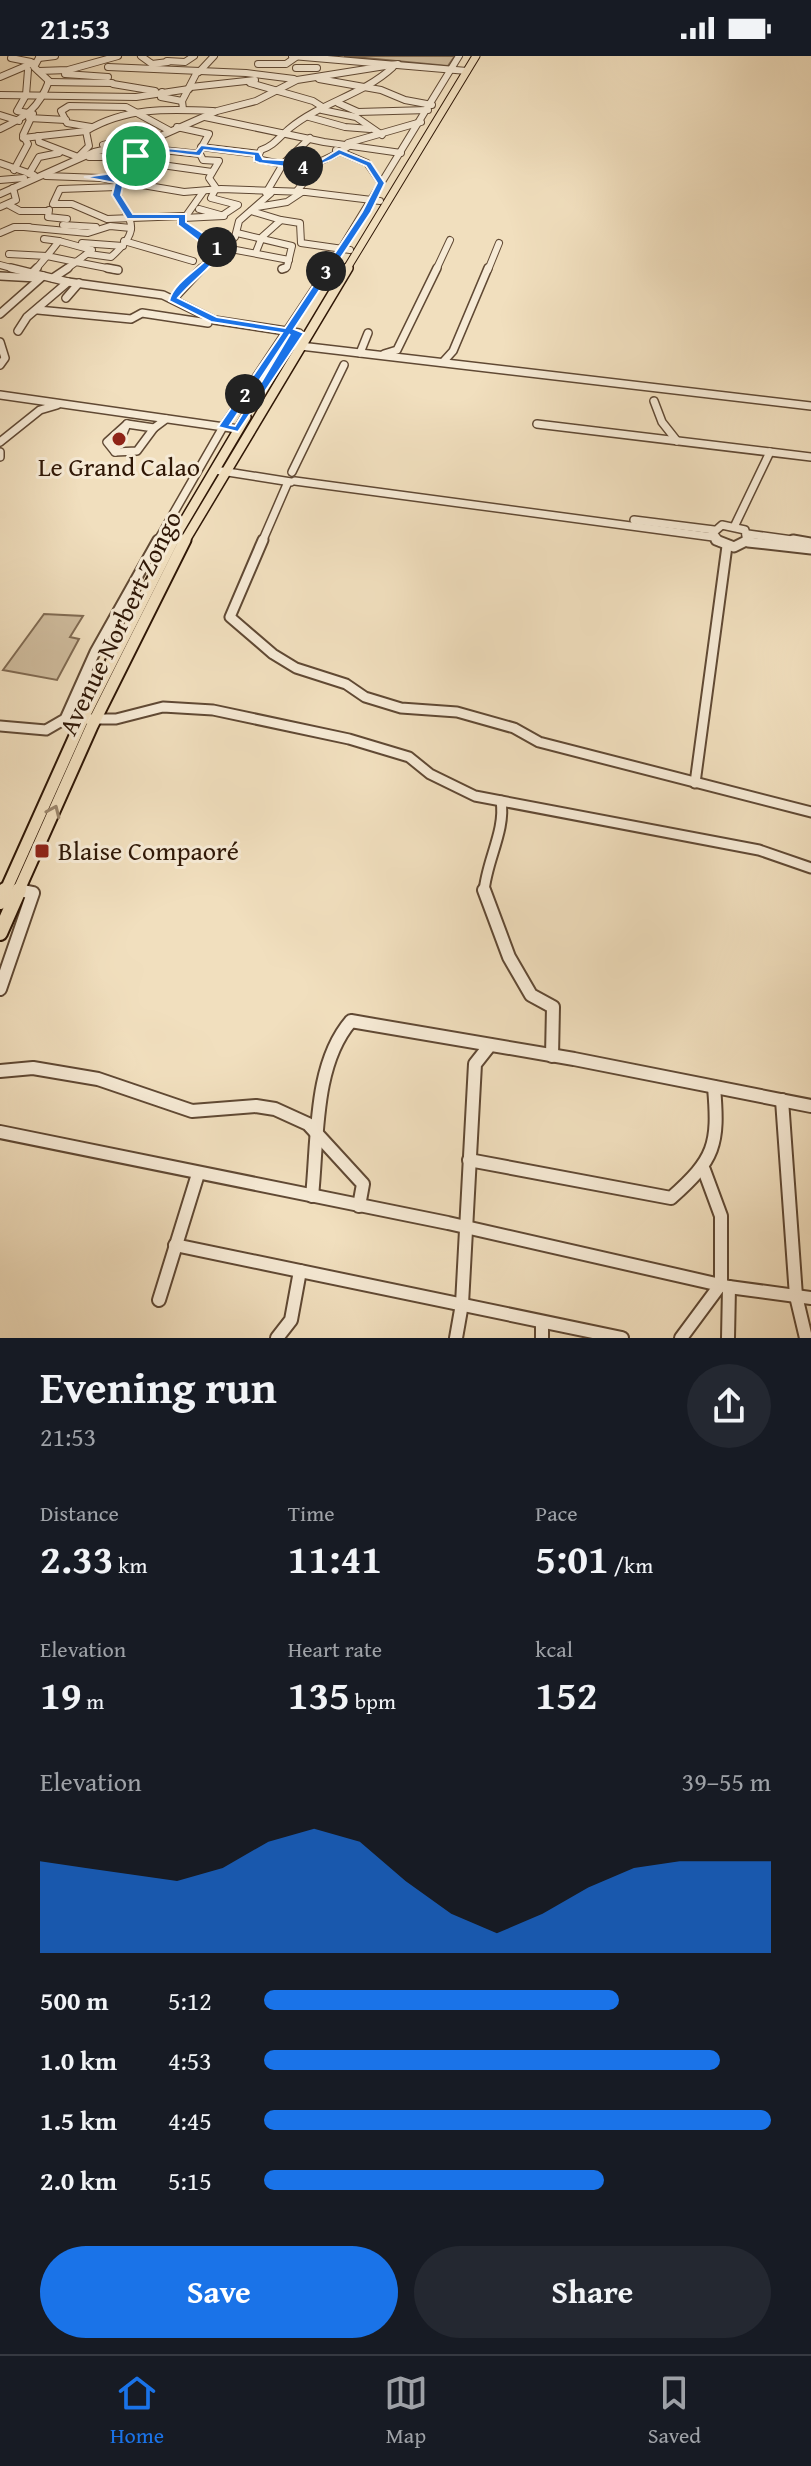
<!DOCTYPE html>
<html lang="en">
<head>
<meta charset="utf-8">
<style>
  :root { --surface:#171b24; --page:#242831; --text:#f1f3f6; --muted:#9ea1a6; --line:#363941; --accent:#1a73e8 }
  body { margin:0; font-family:"Gentium Book Plus",serif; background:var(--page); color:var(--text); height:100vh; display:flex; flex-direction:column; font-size:30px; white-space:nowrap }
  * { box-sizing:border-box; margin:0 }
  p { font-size:26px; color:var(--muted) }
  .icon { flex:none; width:44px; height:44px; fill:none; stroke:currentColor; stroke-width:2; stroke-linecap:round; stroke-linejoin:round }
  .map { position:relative; height:1282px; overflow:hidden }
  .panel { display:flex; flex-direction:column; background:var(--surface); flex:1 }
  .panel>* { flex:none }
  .pin { position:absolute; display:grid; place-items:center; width:68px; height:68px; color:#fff; margin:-34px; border:4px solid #fff; border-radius:50%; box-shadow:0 2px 8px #0007 }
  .km { position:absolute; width:40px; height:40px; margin:-20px; border-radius:50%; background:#222; color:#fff; font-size:22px; line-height:40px; text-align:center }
  .round { display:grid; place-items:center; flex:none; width:84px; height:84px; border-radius:42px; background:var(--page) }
  .head { display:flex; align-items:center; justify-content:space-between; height:136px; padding:0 40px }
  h1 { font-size:44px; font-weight:800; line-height:60px }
  .figures { display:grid; grid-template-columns:repeat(3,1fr); gap:12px; height:136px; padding:8px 40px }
  .figures div { display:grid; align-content:center }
  .figures b { font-size:40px; font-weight:800 }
  .figures small { font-size:22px; font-weight:400 }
  .figures p { font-size:22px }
  .chart { height:224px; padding:16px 40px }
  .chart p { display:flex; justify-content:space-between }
  .chart svg { width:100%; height:144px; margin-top:8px; fill:var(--accent); opacity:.7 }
  .cta { display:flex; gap:16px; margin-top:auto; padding:16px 40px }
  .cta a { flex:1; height:92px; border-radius:48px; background:var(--accent); color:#fff; font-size:32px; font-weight:800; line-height:92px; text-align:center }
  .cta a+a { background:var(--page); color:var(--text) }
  ul { padding:0 40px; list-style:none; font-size:26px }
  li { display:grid; grid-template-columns:128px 96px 1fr; align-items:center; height:60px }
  li i { height:20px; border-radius:10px; background:var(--accent) }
  .status { display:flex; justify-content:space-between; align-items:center; height:56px; padding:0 40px; background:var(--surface); direction:ltr }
  .status svg { height:22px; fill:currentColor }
  .tab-bar { display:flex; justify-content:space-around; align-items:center; height:112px; border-top:2px solid var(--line); background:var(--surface); font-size:22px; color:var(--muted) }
  .tab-bar a { display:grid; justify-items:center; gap:4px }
  .tab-bar .selected { color:var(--accent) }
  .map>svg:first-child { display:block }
  .green { fill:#d0bd9f; stroke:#806a52; stroke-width:2 }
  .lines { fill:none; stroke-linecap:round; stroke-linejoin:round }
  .minor-far3-casing { stroke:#604934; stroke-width:8 }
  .minor-far2-casing { stroke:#604934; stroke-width:10 }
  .minor-far1-casing { stroke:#604934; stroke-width:13 }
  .minor-casing { stroke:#604934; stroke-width:16 }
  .major-far3-casing { stroke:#2f1706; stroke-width:9 }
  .major-far2-casing { stroke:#2f1706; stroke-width:12 }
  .major-far1-casing { stroke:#2f1706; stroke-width:15 }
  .major-casing { stroke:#2f1706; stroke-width:18 }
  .minor-far3 { stroke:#f6ead5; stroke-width:6 }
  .minor-far2 { stroke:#f6ead5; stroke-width:7 }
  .minor-far1 { stroke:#f6ead5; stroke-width:9 }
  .minor { stroke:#f6ead5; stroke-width:12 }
  .major-far3 { stroke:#f1dfbe; stroke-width:7 }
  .major-far2 { stroke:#f1dfbe; stroke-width:9 }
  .major-far1 { stroke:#f1dfbe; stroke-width:11 }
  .major { stroke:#f1dfbe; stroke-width:14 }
  .oneway { stroke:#9a856b }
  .route { fill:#1a73e8; stroke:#fff; stroke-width:2; fill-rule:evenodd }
  .poi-dot { fill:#8f2418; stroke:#f6ead5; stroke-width:3 }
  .labels { text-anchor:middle; stroke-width:6; stroke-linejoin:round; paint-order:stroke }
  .poi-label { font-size:26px; fill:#2f1706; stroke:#f6ead5 }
  .street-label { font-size:26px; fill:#2f1706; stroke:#f6ead5 }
</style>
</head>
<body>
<div class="status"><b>21:53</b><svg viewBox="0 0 49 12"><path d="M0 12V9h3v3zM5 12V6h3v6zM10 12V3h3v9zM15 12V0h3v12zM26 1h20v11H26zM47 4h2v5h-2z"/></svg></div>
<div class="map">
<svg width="811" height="1282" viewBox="0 0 811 1282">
  <rect width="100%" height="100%" fill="#f1dfbe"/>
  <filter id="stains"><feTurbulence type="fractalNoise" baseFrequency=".0025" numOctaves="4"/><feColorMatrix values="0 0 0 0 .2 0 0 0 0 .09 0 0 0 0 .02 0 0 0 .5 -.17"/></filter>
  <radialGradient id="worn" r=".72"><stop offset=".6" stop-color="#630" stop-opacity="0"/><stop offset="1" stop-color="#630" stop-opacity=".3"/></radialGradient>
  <g class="green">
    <polygon points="344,0 455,0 448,10"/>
    <polygon points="44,558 83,560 70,581 79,583 57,624 3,614"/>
  </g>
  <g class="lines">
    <g class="minor-far3-casing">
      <g id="minor-far3">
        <polyline points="141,0 152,8 168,6"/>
        <polyline points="292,0 467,15"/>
        <polyline points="11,2 31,6"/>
        <polyline points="39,2 55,0"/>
        <polyline points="167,5 185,6 194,0"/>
        <polyline points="258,8 286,8 296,1"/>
        <polyline points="108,11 246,17 294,23"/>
        <polyline points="296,12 317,12"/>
        <polyline points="28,14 26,39 17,55 33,58"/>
        <polyline points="39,15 68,14 118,0"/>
        <polyline points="199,16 214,0"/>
        <polyline points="65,18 108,21"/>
        <polyline points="0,21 33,7"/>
        <polyline points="319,23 381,34 405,44 432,49"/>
        <polyline points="48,26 112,27"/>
        <polyline points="250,27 313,45 324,52"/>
        <polyline points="113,28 155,35"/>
        <polyline points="191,31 255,24"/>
        <polyline points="162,36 161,41 182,45"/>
        <polyline points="0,39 136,41 189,33"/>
        <polyline points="338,47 358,56 428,54"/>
        <polyline points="183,53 182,45 197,16"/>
        <polyline points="322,54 356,61 382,79"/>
        <polyline points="0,59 19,65"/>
        <polyline points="205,61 324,86 401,97"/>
        <polyline points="309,61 345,71 370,73"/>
        <polyline points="29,62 66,64"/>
        <polyline points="91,71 67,67 61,55 69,50 126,51 170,75"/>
        <polyline points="177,71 209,78 200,94"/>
        <path d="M 0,73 C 26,61 39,52 49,25 L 34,11 L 40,0"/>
        <polyline points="38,80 39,86 78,101"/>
        <polyline points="23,82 86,75"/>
        <polyline points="348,87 421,66"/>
        <polyline points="103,89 128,82 136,87"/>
        <path d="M 349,90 C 310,115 301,112 257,103 L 261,94 C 274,90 280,80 290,72 C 322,46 363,39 393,11"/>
        <polyline points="201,91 259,98"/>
        <polyline points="336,94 367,107 381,127"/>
        <polyline points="141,98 162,94 200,98 203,104 219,105 209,122 216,132 211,142 238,149 223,159"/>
        <path d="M 79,100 L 89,90 L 86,75 C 126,51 168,53 213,55"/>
        <polyline points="89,101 135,101"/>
        <polyline points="133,105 212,116"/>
        <polyline points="0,107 34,119"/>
        <polyline points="14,114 28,88 23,79 31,62"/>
        <polyline points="29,118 39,101 59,97"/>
        <polyline points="46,120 101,122 184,136 221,133 306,136 380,145"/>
        <polyline points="0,124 24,122"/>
        <polyline points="117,131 60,133 53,148 72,148 107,163 183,160"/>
        <polyline points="203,136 181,167 215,190 289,204"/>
        <polyline points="296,136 318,109"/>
        <polyline points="266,137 283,108 310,82"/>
        <polyline points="0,138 94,96 156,82 217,55 256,45 297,24 398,8"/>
        <polyline points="9,149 20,155 48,155"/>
        <polyline points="0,151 16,144 13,132"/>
        <polyline points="257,151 287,146 302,136"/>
        <polyline points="49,154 48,161 67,163"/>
        <polyline points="251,155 281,164 262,181 256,196"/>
        <polyline points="183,162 224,160 199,153"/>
        <polyline points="281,164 300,167 301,187 350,194"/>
        <polyline points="63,169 96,171"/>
        <polyline points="24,171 88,177 110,170 131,172"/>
        <polyline points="0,177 14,171 29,171"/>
        <polyline points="237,177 292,190 287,211 282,213"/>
        <polyline points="44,183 59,185"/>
        <polygon points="59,185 92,194 76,206 47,200"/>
        <polyline points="124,185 193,205"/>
        <polyline points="82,187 123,190"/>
        <polyline points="224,193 235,181 239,165 271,137"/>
        <polyline points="9,198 47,200 35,214"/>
        <path d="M 89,198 L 111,201 C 146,170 127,165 116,135 L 141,98 L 138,94"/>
        <polyline points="0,209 19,214"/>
        <polyline points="65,214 76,206 117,214"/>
        <polyline points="200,214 221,192"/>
        <polyline points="328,214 459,0"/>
        <polyline points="436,214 450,184"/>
        <polyline points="488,214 499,187"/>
      </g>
    </g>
    <g class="minor-far2-casing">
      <g id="minor-far2">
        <polyline points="11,212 68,226 163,239 214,264 299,277"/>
        <polyline points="107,212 118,214"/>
        <polyline points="282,213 285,212"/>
        <polyline points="33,216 37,212"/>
        <polyline points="0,220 37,222"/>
        <polyline points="53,222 68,212"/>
        <polyline points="66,242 79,227"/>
        <polyline points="173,243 202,212"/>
        <polyline points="38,254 131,263 142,257 208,267"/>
        <polyline points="0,258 43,220"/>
        <polyline points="18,275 27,261 68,226"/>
        <polyline points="0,286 5,302 0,309"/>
        <polyline points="292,289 811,350"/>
        <polyline points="360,297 368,277"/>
        <polyline points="384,298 397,294 437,212"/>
        <polyline points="443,306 453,295 488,212"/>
        <polyline points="0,339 238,373"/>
        <polyline points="654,345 662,366 677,385"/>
        <polygon points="127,368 154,372 137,395 115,396 107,386"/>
        <polyline points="537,368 811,401"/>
        <polyline points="154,372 166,363"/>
        <polyline points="0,386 40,354 57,349"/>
        <polyline points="0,396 0,401"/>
        <polyline points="115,396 127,368"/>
        <polyline points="215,414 291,426"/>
        <polyline points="292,416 344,309"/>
        <polyline points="295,425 713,481"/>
        <polyline points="634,464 714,474"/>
        <polyline points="735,469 770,396"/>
        <polyline points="748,478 807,486"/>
        <polyline points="157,486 223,371 329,212"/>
        <polyline points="262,486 288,426"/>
        <polyline points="720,486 713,477 722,469 745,474 747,486"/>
        <polyline points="748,486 752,486"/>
      </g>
    </g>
    <g class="minor-far1-casing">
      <g id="minor-far1">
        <polyline points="263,484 230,561 273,598 296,612 346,628 365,641 401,652 457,656 514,672 539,686 811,756"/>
        <polyline points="716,484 734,491 748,484"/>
        <polyline points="793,484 811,487"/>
        <polyline points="748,486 811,493"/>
        <polyline points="65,663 116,663 163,651 213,654 349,683 409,701 430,718 475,740 759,794 811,812"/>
        <polyline points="0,670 46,674 65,663 95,596 158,484"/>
        <polyline points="695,727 727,490"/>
        <polyline points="19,834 27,836"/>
        <path d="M 484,836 C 486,806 506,774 501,745"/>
      </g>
    </g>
    <g class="minor-casing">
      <g id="minor">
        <polyline points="484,834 509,901 531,939 553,951 552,1000"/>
        <polyline points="0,933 33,837 19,834"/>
        <polyline points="0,1015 33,1012 98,1023 192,1055 256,1050 275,1053 308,1068 363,1128 359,1150"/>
        <polyline points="782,1044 796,1240 806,1282"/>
        <polyline points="0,1076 448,1167 729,1231 811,1242"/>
        <path d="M 469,1104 L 671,1142 C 715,1103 719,1089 714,1031"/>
        <path d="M 312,1140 C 318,1085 313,1009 351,965 L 574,1003 L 811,1050"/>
        <polyline points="175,1189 622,1282"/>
        <polyline points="159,1244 198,1118"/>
        <polyline points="542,1267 542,1282"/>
        <polyline points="277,1282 291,1264 300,1215"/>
        <polyline points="456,1282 462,1248 475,1008 490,989"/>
        <polyline points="681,1282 721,1228 721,1160 704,1114"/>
        <polyline points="728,1282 729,1231"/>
      </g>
    </g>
    <g class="major-far3-casing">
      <polyline id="major-far3" points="346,214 476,0"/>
    </g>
    <g class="major-far2-casing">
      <g id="major-far2">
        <polyline points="172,486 246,361"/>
        <polyline points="184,486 348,212"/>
      </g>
    </g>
    <g class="major-far1-casing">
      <g id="major-far1">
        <polyline points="5,836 84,660 173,484"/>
        <polyline points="18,836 92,670 185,484"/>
      </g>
    </g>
    <g class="major-casing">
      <g id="major">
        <polyline points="0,846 5,834"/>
        <polyline points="0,877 19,834"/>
      </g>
    </g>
    <use href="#minor-far3" class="minor-far3"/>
    <use href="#minor-far2" class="minor-far2"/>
    <use href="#minor-far1" class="minor-far1"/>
    <use href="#minor" class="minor"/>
    <use href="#major-far3" class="major-far3"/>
    <use href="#major-far2" class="major-far2"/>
    <use href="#major-far1" class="major-far1"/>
    <use href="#major" class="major"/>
  </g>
  <defs><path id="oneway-chevron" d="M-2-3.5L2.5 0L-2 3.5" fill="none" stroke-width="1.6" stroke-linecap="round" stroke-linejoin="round" transform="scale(2)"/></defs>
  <use class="oneway" href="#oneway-chevron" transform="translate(54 755) rotate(-66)"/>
  <path class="route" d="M 201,89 L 259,96 L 263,103 L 318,106 L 339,93 L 371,106 L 385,127 L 371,156 L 294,273 L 304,277 L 238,376 L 218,371 L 282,277 L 211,266 L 169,245 C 174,224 204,211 216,193 L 200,186 L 178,169 L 178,163 L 127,163 L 112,139 L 115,127 L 84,121 L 121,116 C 142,85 162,92 196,95 ZM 204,94 L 254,100 L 254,105 L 259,107 C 289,112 314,116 340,99 L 366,110 L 377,127 L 362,156 L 285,272 L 217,261 L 178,242 C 193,224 213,211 225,192 L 186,166 L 186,158 L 133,158 L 121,139 L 124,125 L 113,122 L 127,120 C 149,87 164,97 200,100 ZM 290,278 L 235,370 L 230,369 Z"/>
  <g class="poi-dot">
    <circle cx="119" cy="383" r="8"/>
    <rect x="34" y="787" width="16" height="16" rx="4"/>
  </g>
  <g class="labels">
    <g class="poi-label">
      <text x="119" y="420">Le Grand Calao</text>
      <text x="58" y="804" text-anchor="start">Blaise Compaoré</text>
    </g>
    <g class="street-label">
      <text transform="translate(120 567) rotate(-64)" y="9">Avenue Norbert Zongo</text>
    </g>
  </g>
  <rect width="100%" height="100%" filter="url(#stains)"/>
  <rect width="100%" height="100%" fill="url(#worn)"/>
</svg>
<div class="pin" style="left:136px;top:100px;background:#1e9e55"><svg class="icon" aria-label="arrive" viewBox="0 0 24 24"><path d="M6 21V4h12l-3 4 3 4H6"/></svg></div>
<b class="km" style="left:217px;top:191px">1</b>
<b class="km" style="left:245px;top:338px">2</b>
<b class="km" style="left:326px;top:215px">3</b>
<b class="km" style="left:303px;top:110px">4</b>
</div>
<section class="panel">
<div class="head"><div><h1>Evening run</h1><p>21:53</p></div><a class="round"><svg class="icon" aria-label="share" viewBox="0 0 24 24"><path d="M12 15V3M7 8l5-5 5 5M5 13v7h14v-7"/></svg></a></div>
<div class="figures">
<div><p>Distance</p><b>2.33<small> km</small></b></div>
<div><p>Time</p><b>11:41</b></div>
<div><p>Pace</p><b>5:01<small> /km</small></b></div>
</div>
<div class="figures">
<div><p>Elevation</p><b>19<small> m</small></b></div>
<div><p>Heart rate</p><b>135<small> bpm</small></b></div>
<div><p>kcal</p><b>152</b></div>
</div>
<div class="chart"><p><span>Elevation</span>39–55 m</p>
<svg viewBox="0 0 160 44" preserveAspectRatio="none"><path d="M0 44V16L10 18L20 20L30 22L40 18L50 10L60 6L70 10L80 22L90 32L100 38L110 32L120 24L130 18L140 16L150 16L160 16V44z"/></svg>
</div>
<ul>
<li><b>500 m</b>5:12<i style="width:70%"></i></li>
<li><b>1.0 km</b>4:53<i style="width:90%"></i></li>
<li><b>1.5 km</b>4:45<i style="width:100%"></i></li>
<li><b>2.0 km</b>5:15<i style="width:67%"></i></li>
</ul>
<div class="cta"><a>Save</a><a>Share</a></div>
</section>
<nav class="tab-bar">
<a class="selected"><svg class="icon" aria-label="home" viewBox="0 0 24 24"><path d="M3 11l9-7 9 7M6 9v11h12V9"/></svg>Home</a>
<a><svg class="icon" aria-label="map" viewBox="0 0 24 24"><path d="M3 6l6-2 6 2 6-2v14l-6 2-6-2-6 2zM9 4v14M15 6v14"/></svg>Map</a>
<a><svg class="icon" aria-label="saved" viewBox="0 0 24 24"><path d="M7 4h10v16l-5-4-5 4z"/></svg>Saved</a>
</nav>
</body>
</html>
